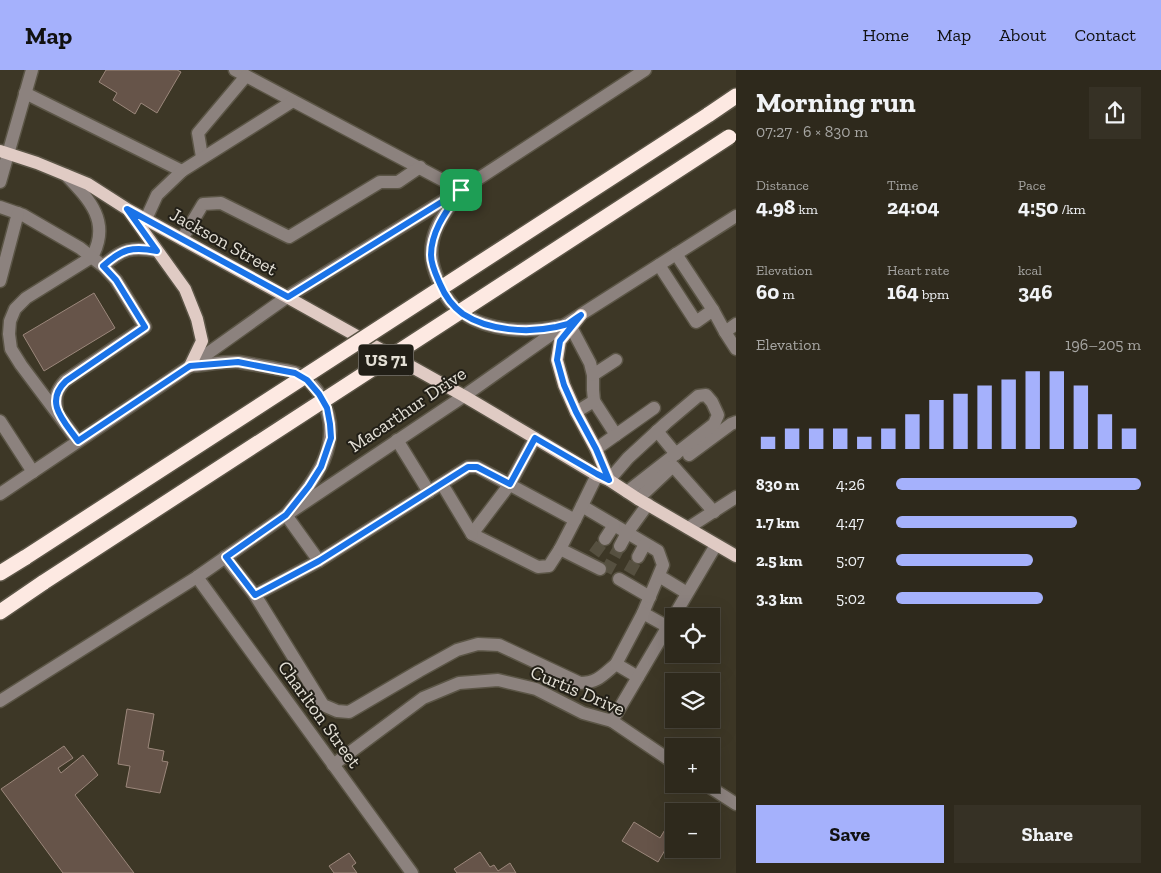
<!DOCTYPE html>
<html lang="en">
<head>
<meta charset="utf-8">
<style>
  :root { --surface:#2e291c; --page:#363125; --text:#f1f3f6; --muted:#a7a6a3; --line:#49453b; --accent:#a5b1fc }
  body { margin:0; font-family:"Zilla Slab",serif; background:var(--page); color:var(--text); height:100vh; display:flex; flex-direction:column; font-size:19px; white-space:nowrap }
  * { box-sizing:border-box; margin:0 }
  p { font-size:16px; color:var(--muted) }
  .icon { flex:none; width:28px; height:28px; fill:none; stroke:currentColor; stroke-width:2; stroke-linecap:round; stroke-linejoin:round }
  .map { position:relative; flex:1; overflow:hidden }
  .side { display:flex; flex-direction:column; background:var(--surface); width:425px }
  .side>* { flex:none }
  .controls { position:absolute; left:665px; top:538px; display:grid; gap:10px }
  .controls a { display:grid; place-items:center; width:55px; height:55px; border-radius:0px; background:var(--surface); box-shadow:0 5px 20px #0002,0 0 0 1px var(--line); font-size:25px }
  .pin { position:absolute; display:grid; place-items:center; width:42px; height:42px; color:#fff; margin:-21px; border-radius:10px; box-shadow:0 2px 8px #0006 }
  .round { display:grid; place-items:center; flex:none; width:52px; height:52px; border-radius:0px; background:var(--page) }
  .summary { display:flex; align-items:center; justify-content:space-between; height:85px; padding:0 20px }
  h1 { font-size:28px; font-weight:700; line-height:38px }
  .figures { display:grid; grid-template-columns:repeat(3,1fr); gap:8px; height:85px; padding:5px 20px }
  .figures div { display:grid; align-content:center }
  .figures b { font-size:21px; font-weight:700 }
  .figures small { font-size:14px; font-weight:400 }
  .figures p { font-size:14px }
  .chart { height:140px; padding:10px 20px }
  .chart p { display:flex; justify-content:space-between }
  .chart svg { width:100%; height:90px; margin-top:5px; stroke:var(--accent); stroke-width:6 }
  .cta { display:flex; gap:10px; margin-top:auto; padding:10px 20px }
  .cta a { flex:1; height:58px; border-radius:0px; background:var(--accent); color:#111; font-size:20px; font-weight:700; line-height:58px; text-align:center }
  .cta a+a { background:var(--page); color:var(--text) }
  ul { padding:0 20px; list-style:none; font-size:16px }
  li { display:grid; grid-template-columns:80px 60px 1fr; align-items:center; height:38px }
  li i { height:12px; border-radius:6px; background:var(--accent) }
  header { display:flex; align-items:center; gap:30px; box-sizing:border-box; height:70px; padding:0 25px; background:var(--accent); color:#111 }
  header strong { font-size:24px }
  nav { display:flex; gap:28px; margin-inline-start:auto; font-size:18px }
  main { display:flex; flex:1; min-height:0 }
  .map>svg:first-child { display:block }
  .building { fill:#665449; stroke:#9b877b }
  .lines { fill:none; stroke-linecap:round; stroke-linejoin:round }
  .minor-tunnel { stroke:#565040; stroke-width:12; stroke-dasharray:12 6; stroke-linecap:butt }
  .minor-casing { stroke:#5b5546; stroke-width:15 }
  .major-casing { stroke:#5b5546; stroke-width:15 }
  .highway-casing { stroke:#5b5546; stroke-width:18 }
  .minor { stroke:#8c827e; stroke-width:12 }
  .major { stroke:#e0cbc4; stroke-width:12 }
  .highway { stroke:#fde9e2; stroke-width:15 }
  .highway-bridge-casing { stroke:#5b5546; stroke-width:18; stroke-linecap:butt }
  .highway-bridge { stroke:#fde9e2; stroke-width:15 }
  .route-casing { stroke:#fff; stroke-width:10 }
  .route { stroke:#1a73e8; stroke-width:6 }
  .labels { text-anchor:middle; stroke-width:4; stroke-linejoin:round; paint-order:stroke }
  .shield { fill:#221f17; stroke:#a9a59c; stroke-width:1 }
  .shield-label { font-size:18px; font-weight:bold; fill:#e3dfd5 }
  .street-label { font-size:19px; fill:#e3dfd5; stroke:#221f17 }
</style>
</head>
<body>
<header>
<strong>Map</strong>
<nav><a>Home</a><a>Map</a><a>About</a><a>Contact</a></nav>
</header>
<main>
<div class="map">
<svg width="736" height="803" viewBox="0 0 736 803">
  <rect width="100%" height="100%" fill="#3d3726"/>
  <g class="building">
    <polygon points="106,0 177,0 181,2 157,43 141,33 135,44 113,30 117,23 99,12"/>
    <polygon points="94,223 115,258 44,301 23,265"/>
    <polygon points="127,639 154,644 148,678 164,681 162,691 168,692 160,723 126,717 130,696 118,694"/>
    <polygon points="64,676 73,688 58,698 61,703 83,685 98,705 75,725 134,803 63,803 1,719"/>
    <polygon points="672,748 674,749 674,779 668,775 658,792 622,771 634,752 660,768"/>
    <polygon points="480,782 490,797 494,795 498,801 510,793 516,803 457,803 454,799"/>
    <polygon points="349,783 356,793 352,796 357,803 334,803 329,796"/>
  </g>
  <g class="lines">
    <g class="minor-tunnel">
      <polyline points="594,484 605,469"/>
      <polyline points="606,502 620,476"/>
      <polyline points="629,503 638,487"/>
    </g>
    <g class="minor-casing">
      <g id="minor">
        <path d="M 235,0 L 461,120 C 451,135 437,151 433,169 C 429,186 433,199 440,214 C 443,222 448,230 454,236 C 480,261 525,264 559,256"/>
        <polyline points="25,23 182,101"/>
        <polyline points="202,87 198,63 246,6"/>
        <path d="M 66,105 C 90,130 111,152 92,187 L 26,228 L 15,239 L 10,251 L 9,264 L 11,279 L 21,295 L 78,371"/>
        <polyline points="0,112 32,0"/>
        <path d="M 0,137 L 23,145 L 80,178 L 103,196 L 116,210 L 145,257 L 65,311 C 55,322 55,328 57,342"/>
        <polyline points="146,149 157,125 182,101 293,31"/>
        <polyline points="182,169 203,134 221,133 289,167 380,112 398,112 420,97"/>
        <polyline points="676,184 713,240"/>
        <polyline points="659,195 696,252 713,240 725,262 736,279"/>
        <path d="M 103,196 C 122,179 132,176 157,181"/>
        <polyline points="0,211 18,143"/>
        <polyline points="571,257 590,293 593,305 593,320 594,331 616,365"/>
        <polyline points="725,262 736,254"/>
        <path d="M 190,296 C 204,295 226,291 239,292 C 251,294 262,296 273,298 C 280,300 289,300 296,303 C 307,308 317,318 322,329 C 346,374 313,412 286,445 L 319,491"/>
        <polyline points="593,305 616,290"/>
        <polyline points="576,342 594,331"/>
        <polyline points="0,351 33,402"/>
        <polyline points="657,361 676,384"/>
        <polyline points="535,368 510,414 472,464 538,497 549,496 560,479 575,450"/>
        <polyline points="397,370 429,422"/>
        <polyline points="596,379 654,338"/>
        <polyline points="689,385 731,354 736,352"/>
        <polyline points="609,410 628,388 666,353 698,326 706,325 712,332 718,345 714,354 627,422"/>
        <polyline points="442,414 472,464"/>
        <polyline points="0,424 190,296 287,227 461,120 645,0"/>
        <polyline points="638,429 673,396 714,442"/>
        <polyline points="582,436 658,481 663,495 643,543"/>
        <polyline points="688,458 736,427"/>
        <polyline points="605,469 614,455"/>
        <polyline points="620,476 627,463 648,434"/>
        <polyline points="560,479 600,499"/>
        <polyline points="225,487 255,525 319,491 468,397 477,397 575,450 597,405"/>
        <polyline points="638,487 645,474"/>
        <polyline points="659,506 687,523"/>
        <polyline points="197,507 412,803"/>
        <polyline points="619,509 650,527"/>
        <path d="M 255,525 L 323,635 L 337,641 L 349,642 L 419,601 L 457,580 L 478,574 L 499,575 L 580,613 C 597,613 603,605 616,594"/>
        <polyline points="674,546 716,475"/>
        <polyline points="638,607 616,594 643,543 668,557"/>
        <polyline points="0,631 197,507 286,445 464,326 566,254 736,146"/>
        <polyline points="612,651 674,546"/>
        <polyline points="333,695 423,628 459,613 498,610 536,619 583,643 612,651 674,693"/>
        <polyline points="705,714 736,734"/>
      </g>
    </g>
    <g class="major-casing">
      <g id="major">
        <polyline points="0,81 37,93 88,114 127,139 287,227 464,326 597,405 609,410 638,429 736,486"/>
        <polyline points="129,141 185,219 197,249 202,271 190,296"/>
        <polyline points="581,245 560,271 557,290 564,315 576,342 596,379 609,410"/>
      </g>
    </g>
    <g class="highway-casing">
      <g id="highway">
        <polyline points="708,45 736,26"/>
        <polyline points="0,503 26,487"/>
        <polyline points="0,542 44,512"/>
      </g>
    </g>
    <use href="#minor" class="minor"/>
    <use href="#major" class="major"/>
    <use href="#highway" class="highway"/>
    <g class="highway-bridge-casing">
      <g id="highway-bridge">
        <polyline points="26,487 708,45"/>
        <polyline points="44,512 729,67"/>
      </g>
    </g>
    <use href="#highway-bridge" class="highway-bridge"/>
  </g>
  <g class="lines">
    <g class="route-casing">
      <path id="route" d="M 461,120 C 448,139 431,160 431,185 C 431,195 436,205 440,214 C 445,226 452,236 463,244 C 489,261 528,263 556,257 C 560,256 564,255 568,254 C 572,251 576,248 581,245 L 560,271 L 557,290 L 564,315 L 576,342 L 596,379 L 609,410 L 597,404 L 535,368 L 510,414 L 477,397 L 468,397 L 319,491 L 255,525 L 226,487 L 286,445 L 309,416 L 321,397 L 331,368 L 330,354 L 327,338 L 319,324 L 307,310 L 295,303 L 238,292 L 190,296 L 78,371 C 65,352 43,333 66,311 L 145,257 L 116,210 L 103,196 C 122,179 132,176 157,181 L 127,139 L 288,227 Z"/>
    </g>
    <use href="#route" class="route"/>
  </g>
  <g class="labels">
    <rect class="shield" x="358.5" y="274.5" width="55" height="31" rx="4"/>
    <g class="shield-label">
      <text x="386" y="296">US 71</text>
    </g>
    <g class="street-label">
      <text transform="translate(224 171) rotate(29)" y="7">Jackson Street</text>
      <text transform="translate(407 339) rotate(-34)" y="7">Macarthur Drive</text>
      <text transform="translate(578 620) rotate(23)" y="7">Curtis Drive</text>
      <text transform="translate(320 644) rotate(54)" y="7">Charlton Street</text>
    </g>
  </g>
</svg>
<div class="controls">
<a><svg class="icon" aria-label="locate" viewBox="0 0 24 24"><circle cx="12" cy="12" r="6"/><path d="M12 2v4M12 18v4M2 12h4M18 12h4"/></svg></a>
<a><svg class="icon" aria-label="layers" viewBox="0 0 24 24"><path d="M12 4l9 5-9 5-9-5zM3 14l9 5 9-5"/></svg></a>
<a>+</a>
<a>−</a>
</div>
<div class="pin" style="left:461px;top:120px;background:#1e9e55"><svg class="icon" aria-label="arrive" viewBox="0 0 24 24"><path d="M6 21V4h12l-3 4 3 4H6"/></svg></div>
</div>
<section class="side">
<div class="summary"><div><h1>Morning run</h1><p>07:27 · 6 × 830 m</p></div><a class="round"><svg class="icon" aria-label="share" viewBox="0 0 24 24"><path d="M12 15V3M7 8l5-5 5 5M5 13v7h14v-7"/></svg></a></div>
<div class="figures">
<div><p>Distance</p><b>4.98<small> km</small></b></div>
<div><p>Time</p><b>24:04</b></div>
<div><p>Pace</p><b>4:50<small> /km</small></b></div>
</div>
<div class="figures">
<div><p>Elevation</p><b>60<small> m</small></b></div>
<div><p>Heart rate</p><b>164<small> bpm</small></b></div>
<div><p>kcal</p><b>346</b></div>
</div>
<div class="chart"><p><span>Elevation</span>196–205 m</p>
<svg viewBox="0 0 160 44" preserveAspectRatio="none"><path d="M5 44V38M15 44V34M25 44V34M35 44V34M45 44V38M55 44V34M65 44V27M75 44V20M85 44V17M95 44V13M105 44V10M115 44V6M125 44V6M135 44V13M145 44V27M155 44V34"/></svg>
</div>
<ul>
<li><b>830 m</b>4:26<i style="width:100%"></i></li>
<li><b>1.7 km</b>4:47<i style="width:74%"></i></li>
<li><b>2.5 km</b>5:07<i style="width:56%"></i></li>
<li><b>3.3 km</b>5:02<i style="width:60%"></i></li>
</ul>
<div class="cta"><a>Save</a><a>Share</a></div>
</section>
</main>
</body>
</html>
